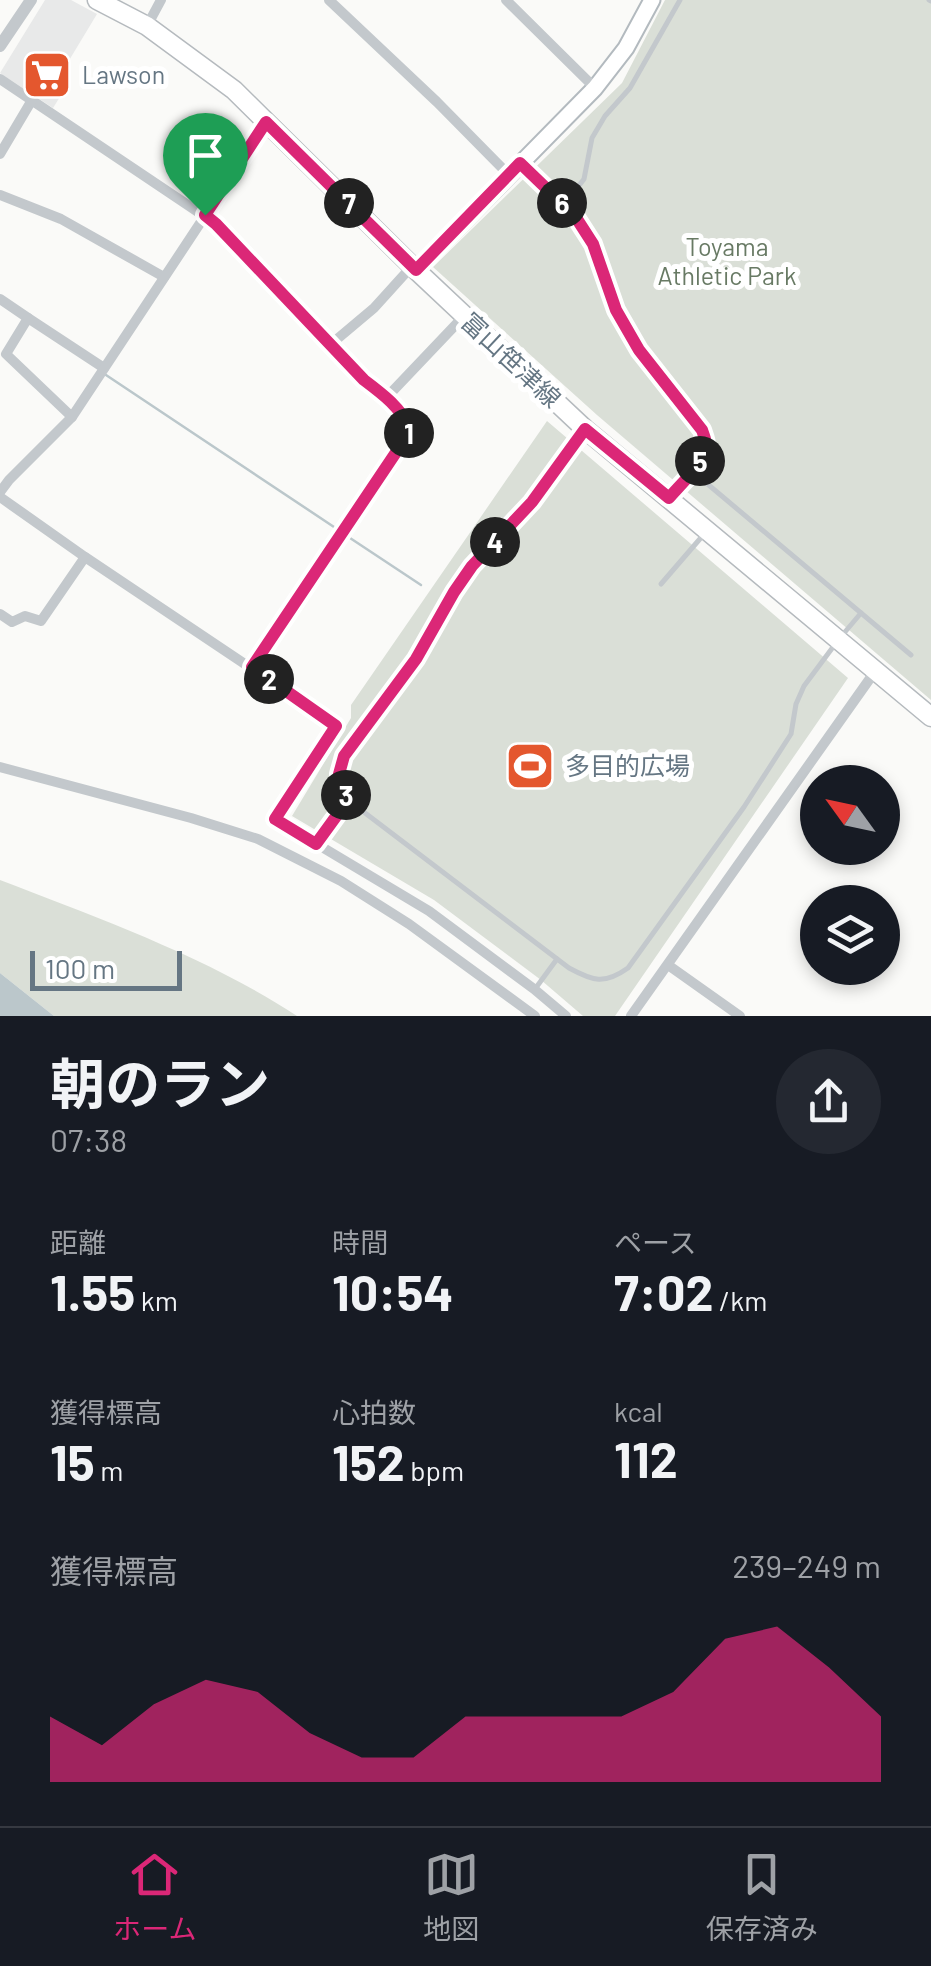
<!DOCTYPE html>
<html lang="ja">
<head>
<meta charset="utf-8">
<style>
  :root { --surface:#171b24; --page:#242831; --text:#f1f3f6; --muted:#9ea1a6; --line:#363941; --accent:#db2777 }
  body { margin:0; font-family:Barlow,"Noto Sans JP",sans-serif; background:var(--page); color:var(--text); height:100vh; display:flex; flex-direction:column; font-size:38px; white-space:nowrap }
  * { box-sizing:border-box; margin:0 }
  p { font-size:32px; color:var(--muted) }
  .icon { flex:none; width:55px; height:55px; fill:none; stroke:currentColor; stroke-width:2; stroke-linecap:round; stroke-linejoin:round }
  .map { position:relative; height:1016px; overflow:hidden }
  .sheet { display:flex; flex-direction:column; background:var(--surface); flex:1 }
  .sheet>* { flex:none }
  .needle { width:65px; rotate:303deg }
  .buttons { position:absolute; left:800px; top:765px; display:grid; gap:20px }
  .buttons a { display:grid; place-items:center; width:100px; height:100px; border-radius:50%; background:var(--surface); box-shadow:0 5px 15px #0003; font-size:50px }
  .scale { position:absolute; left:30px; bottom:25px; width:152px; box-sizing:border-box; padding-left:10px; border:5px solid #657683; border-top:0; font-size:28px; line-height:35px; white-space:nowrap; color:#657683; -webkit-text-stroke:8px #fff; paint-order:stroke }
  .pin { position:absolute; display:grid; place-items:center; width:85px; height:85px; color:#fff; margin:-102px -42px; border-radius:50% 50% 50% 0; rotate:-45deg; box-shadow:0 0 10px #0007 }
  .pin .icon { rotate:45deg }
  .km { position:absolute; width:50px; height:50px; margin:-25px; border-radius:50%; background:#222; color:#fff; font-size:28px; line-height:50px; text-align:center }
  .round { display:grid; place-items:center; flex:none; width:105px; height:105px; border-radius:52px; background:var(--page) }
  .overview { display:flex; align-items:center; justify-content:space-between; height:170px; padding:0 50px }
  h1 { font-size:55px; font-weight:700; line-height:75px }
  .figures { display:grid; grid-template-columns:repeat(3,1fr); gap:15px; height:170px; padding:10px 50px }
  .figures div { display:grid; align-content:center }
  .figures b { font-size:50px; font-weight:700 }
  .figures small { font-size:28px; font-weight:400 }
  .figures p { font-size:28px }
  .chart { height:280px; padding:20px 50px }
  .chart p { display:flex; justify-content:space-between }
  .chart svg { width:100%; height:180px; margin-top:10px; fill:var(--accent); opacity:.7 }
  .tab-bar { display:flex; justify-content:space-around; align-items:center; height:140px; border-top:2px solid var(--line); background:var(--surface); font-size:28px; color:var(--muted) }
  .tab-bar a { display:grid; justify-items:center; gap:5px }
  .tab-bar .active { color:var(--accent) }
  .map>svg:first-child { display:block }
  .built { fill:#e8e9e9 }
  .green { fill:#dadfd7 }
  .water { fill:#bbc7cb }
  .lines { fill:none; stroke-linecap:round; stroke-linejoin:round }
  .stream { stroke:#bbc7cb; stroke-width:2.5 }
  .secondary-casing { stroke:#b3babf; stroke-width:19 }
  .primary-casing { stroke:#b5babe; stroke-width:21 }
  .service { stroke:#c3c8cc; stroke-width:5 }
  .minor { stroke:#c3c8cc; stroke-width:10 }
  .tertiary { stroke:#c3c8cc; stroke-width:12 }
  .secondary { stroke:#fff; stroke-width:15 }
  .primary { stroke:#fff; stroke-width:18 }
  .route-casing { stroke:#fff; stroke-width:20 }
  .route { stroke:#db2777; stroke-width:12 }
  .labels { text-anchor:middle; stroke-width:10; stroke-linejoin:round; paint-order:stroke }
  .poi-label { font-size:25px; fill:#657683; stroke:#fff; text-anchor:start }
  .park-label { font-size:25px; fill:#687a64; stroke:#fff }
  .street-label { font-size:25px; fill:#657683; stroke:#fff }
</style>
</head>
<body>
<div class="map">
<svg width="931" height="1016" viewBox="0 0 931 1016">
  <rect width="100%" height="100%" fill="#fafaf8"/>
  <polygon class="built" points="45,0 71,0 97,14 59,77 68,84 53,108 0,73"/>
  <g class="green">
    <polygon points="665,0 931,0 931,700 597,415 433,267 622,83"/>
    <polygon points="547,421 848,678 615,1016 583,1016 541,980 434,900 292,816 351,718 351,705"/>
    <path d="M 0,880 C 99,918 209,958 297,1016 L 54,1016 L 0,973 Z"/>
  </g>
  <polygon class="water" points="0,973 54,1016 0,1016"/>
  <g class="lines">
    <g class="stream">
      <polyline points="106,375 340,531"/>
      <polyline points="347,536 421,585"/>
    </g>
    <g class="secondary-casing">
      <polyline id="secondary" points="416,270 595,88 626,48 652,0"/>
    </g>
    <g class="primary-casing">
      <polyline id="primary" points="97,0 147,26 234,90 416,270 585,429 931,717"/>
    </g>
    <g class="service">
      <polyline points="929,0 931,1"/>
      <polyline points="523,165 575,216 593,243 616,310 639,350 702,430 706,450 699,463 671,496"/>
      <polyline points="564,205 584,179 592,138 605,116 630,88 680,0"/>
      <path d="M 583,432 L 532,502 L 471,566 L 416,659 L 344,756 L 339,774 L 348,800 L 569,968 C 593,981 604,985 628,968 L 744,807 L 791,734 L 796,704 L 804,686 L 839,639 L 861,613"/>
      <polyline points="692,471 911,655"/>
      <polyline points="661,584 705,533"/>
      <polyline points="317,842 348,800"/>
      <polyline points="535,989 557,959"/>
    </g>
    <g class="minor">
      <polyline points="329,0 437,102 509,175"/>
      <polyline points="506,0 595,88"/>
      <polyline points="147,26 161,0"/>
      <polyline points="0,79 216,224 330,345"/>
      <polyline points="0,154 32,100"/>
      <polyline points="0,195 61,219 164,277"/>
      <polyline points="0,299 28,318"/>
      <polyline points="387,397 364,380 330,345 374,308 412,266"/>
      <polyline points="72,417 6,354 28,318 104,368"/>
      <polyline points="0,492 9,480 72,417 267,122"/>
      <polyline points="0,497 85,557 336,725 275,819 429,911 534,989 566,1016"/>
      <polyline points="0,614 12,622 25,616 41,621 85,557"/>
      <polyline points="252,667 411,430 403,414 387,397 464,316"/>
      <polyline points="0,767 191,818 258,839 341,881 409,924 535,1016"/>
      <polyline points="668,965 740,1016"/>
      <polyline points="631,1016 876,670"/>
    </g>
    <polyline class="tertiary" points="0,46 31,0"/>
    <use href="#secondary" class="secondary"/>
    <use href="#primary" class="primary"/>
  </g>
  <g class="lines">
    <g class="route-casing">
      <path id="route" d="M 266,122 L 416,270 L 520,163 L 575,216 L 593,244 L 616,310 L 639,350 L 702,430 C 704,436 707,442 706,448 C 704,463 679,486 669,498 L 585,429 L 532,502 L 472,566 L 454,592 L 416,659 L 344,756 L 339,774 L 348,800 L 316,844 L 275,819 L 336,726 L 252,667 L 411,430 C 400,407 384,395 364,380 L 216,224 L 205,215 Z"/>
    </g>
    <use href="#route" class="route"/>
  </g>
  <defs>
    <g id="supermarket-square" transform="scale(2.5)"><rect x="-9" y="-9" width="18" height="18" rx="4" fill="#e4572e" stroke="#fff"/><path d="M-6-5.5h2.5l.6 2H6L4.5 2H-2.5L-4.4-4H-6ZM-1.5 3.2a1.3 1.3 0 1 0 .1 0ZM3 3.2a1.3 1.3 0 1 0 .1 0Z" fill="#fff"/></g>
    <g id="stadium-square" transform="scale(2.5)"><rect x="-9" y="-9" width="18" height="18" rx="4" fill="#e4572e" stroke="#fff"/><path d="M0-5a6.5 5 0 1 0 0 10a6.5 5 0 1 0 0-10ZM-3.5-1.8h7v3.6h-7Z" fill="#fff"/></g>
  </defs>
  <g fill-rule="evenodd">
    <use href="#supermarket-square" x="47" y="75"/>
    <use href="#stadium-square" x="530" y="766"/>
  </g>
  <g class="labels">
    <g class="poi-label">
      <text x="82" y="84">Lawson</text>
      <text x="565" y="775">多目的広場</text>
    </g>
    <g class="park-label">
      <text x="727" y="256">Toyama<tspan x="727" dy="29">Athletic Park</tspan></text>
    </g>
    <g class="street-label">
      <text transform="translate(511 360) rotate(43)" y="9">富山笹津線</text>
    </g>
  </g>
</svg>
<div class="buttons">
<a><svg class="needle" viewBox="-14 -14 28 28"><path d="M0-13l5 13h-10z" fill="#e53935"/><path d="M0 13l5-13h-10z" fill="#9ea1a6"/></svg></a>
<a><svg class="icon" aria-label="layers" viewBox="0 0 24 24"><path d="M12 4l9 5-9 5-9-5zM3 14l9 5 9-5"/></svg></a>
</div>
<div class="scale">100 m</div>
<div class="pin" style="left:205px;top:215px;background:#1e9e55"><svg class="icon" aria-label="arrive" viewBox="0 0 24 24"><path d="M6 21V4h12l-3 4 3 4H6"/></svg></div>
<b class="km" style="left:409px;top:433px">1</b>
<b class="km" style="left:269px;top:679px">2</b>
<b class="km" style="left:346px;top:795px">3</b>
<b class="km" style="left:495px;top:542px">4</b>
<b class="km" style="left:700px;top:461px">5</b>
<b class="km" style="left:562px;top:203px">6</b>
<b class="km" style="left:349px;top:203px">7</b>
</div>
<section class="sheet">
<div class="overview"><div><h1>朝のラン</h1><p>07:38</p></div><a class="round"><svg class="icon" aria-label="share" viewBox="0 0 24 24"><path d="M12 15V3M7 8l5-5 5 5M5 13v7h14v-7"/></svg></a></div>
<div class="figures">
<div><p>距離</p><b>1.55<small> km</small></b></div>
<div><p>時間</p><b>10:54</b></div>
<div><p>ペース</p><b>7:02<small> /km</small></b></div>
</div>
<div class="figures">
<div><p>獲得標高</p><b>15<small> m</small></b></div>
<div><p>心拍数</p><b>152<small> bpm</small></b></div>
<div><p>kcal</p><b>112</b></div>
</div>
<div class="chart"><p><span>獲得標高</span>239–249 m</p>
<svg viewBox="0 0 160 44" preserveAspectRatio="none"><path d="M0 44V28L10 35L20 25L30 19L40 22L50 32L60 38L70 38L80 28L90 28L100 28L110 28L120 22L130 9L140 6L150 16L160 28V44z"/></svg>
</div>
</section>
<nav class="tab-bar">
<a class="active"><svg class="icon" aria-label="home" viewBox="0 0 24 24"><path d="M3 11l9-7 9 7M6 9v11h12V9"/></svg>ホーム</a>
<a><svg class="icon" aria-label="map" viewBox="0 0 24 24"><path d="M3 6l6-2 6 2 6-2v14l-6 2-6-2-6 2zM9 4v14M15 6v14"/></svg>地図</a>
<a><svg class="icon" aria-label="saved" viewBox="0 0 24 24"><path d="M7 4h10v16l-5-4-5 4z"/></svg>保存済み</a>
</nav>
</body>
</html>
